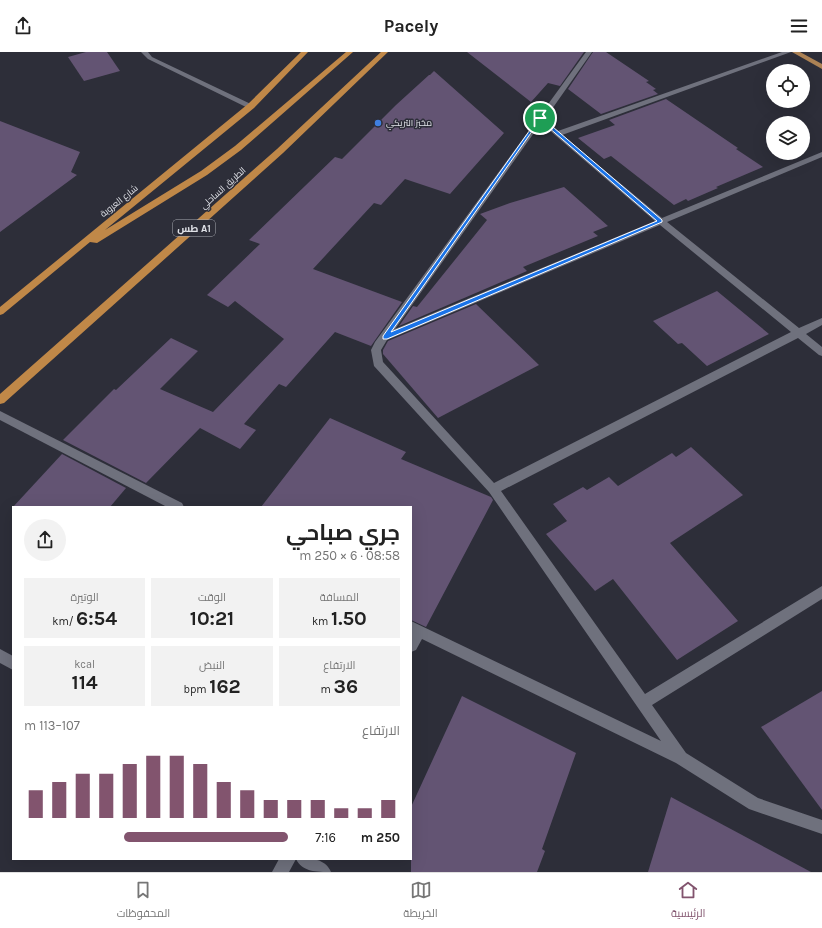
<!DOCTYPE html>
<html lang="ar">
<head>
<meta charset="utf-8">
<style>
  :root { --surface:#fff; --page:#f2f2f2; --text:#222; --muted:#767676; --line:#e0e0e0; --accent:#82546e }
  body { margin:0; font-family:Karla,Cairo,sans-serif; background:var(--page); color:var(--text); direction:rtl; height:100vh; display:flex; flex-direction:column; font-size:15px; white-space:nowrap }
  * { box-sizing:border-box; margin:0 }
  p { font-size:13px; color:var(--muted) }
  .icon { flex:none; width:22px; height:22px; fill:none; stroke:currentColor; stroke-width:2; stroke-linecap:round; stroke-linejoin:round }
  .map { position:relative; flex:1; overflow:hidden; direction:ltr }
  .side { position:absolute; left:12px; top:454px; width:400px; height:354px; display:flex; flex-direction:column; background:var(--surface); border-radius:0px; box-shadow:0 4px 16px #0002; direction:rtl }
  .side>* { flex:none }
  .buttons { position:absolute; left:766px; top:12px; display:grid; gap:8px }
  .buttons a { display:grid; place-items:center; width:44px; height:44px; border-radius:50%; background:var(--surface); box-shadow:0 4px 16px #0002; font-size:20px }
  .pin { position:absolute; display:grid; place-items:center; width:34px; height:34px; color:#fff; margin:-17px; border:2px solid #fff; border-radius:50%; box-shadow:0 1px 4px #0007 }
  .round { display:grid; place-items:center; flex:none; width:42px; height:42px; border-radius:21px; background:var(--page) }
  .overview { display:flex; align-items:center; justify-content:space-between; height:68px; padding:0 12px }
  h1 { font-size:22px; font-weight:700; line-height:30px }
  .metrics { display:grid; grid-template-columns:repeat(3,1fr); gap:6px; height:68px; padding:4px 12px }
  .metrics div { display:grid; align-content:center; border-radius:0px; background:var(--page); text-align:center }
  .metrics b { font-size:20px; font-weight:700 }
  .metrics small { font-size:11px; font-weight:400 }
  .metrics p { font-size:11px }
  .chart { height:112px; padding:8px 12px }
  .chart p { display:flex; justify-content:space-between }
  .chart svg { width:100%; height:72px; margin-top:4px; stroke:var(--accent); stroke-width:6 }
  ul { padding:0 12px; list-style:none; font-size:13px }
  li { display:grid; grid-template-columns:64px 48px 1fr; align-items:center; height:30px }
  li i { height:10px; border-radius:5px; background:var(--accent) }
  header { display:flex; justify-content:space-between; align-items:center; height:52px; padding:0 12px; background:var(--surface); font-size:18px; font-weight:700 }
  .menu { display:flex; justify-content:space-around; align-items:center; height:56px; border-top:1px solid var(--line); background:var(--surface); font-size:11px; color:var(--muted) }
  .menu a { display:grid; justify-items:center; gap:2px }
  .menu .current { color:var(--accent) }
  .map>svg:first-child { display:block }
  .building { fill:#635473 }
  .lines { fill:none; stroke-linecap:round; stroke-linejoin:round }
  .minor { fill:#6f717d; fill-rule:evenodd }
  .primary { fill:#ac8255; fill-rule:evenodd }
  .trunk { fill:#c08848; fill-rule:evenodd }
  .route { fill:#1a73e8; stroke:#fff; fill-rule:evenodd }
  .shop-dot { fill:#3f7fe0; stroke:#2d2e39; stroke-width:1.5 }
  .labels { text-anchor:middle; stroke-width:3; stroke-linejoin:round; paint-order:stroke }
  .far-poi-label { font-size:9px; fill:#e0e2e8; stroke:#2d2e39; text-anchor:start }
  .far-street-label { font-size:9px; fill:#e0e2e8; stroke:#2d2e39 }
  .shield { fill:#2d2e39; stroke:#aaacb4; stroke-width:1 }
  .shield-label { font-size:10px; font-weight:bold; fill:#e0e2e8 }
</style>
</head>
<body>
<header><svg class="icon" aria-label="menu" viewBox="0 0 24 24"><path d="M4 6h16M4 12h16M4 18h16"/></svg>Pacely<svg class="icon" aria-label="share" viewBox="0 0 24 24"><path d="M12 15V3M7 8l5-5 5 5M5 13v7h14v-7"/></svg></header>
<div class="map">
<svg width="822" height="820" viewBox="0 0 822 820">
  <rect width="100%" height="100%" fill="#2d2e39"/>
  <g class="building">
    <polygon points="86,0 107,0 120,19 84,29 68,5"/>
    <polygon points="467,0 584,0 560,34 548,31 531,50"/>
    <polygon points="593,0 606,0 649,29 646,30 656,37 653,38 658,42 601,62 568,37"/>
    <polygon points="434,19 504,81 450,142 405,127 381,153 374,151 313,217 402,250 371,294 335,280 286,335 279,332 244,372 256,378 240,397 200,376 146,431 63,388 114,337 116,338 171,286 198,299 160,337 213,360 284,287 235,249 228,255 207,243 260,192 249,188 335,105 342,107 396,53 429,23 430,23"/>
    <polygon points="666,47 738,96 736,97 763,115 716,135 718,136 688,149 686,147 674,153 611,104 604,107 578,86 615,73 609,68"/>
    <polygon points="0,69 80,100 71,120 77,123 0,180"/>
    <polygon points="564,135 608,174 593,180 598,184 523,215 527,219 399,274 413,254 417,255 487,168 480,162 510,151"/>
    <polygon points="717,239 769,282 707,314 682,291 678,292 653,269"/>
    <polygon points="476,252 539,313 438,366 383,302 383,298 388,289"/>
    <polygon points="330,366 406,400 401,407 491,445 493,448 426,575 411,568 411,455 261,455"/>
    <polygon points="691,395 743,443 670,491 738,569 677,608 613,527 595,539 546,482 567,469 553,452 583,435 587,438 609,425 618,434 672,401 676,405"/>
    <polygon points="62,402 126,436 110,455 13,455"/>
    <polygon points="822,639 822,758 761,675"/>
    <polygon points="462,644 576,701 542,797 545,799 537,820 411,820 411,755"/>
    <polygon points="671,745 811,820 648,820"/>
  </g>
  <g class="lines">
    <g class="minor">
      <polygon points="141,0 148,0 152,5 255,54 251,56 248,56 148,7"/>
      <path d="M 586,0 L 592,0 L 545,67 L 558,79 L 782,0 L 791,0 L 562,83 L 662,166 L 822,100 L 822,105 L 667,170 L 799,276 L 822,266 L 822,273 L 806,282 L 822,295 L 822,304 L 819,303 L 798,286 L 501,439 L 645,642 L 822,534 L 822,547 L 652,653 L 686,701 L 758,746 L 822,768 L 822,782 L 749,757 L 676,711 L 422,587 L 416,598 L 411,600 L 411,569 L 661,689 L 489,440 L 374,314 L 371,298 L 375,290 ZM 541,71 L 655,169 L 395,277 ZM 660,173 L 791,280 L 494,431 L 383,310 L 381,298 L 387,288 Z"/>
      <polygon points="0,359 182,451 184,455 167,455 0,368"/>
      <polygon points="0,597 13,604 13,618 0,611"/>
      <path d="M 279,807 C 296,807 323,801 331,820 C 317,820 302,820 296,807 L 289,820 L 272,820 Z"/>
    </g>
    <polygon class="primary" points="792,0 800,0 822,12 822,17"/>
    <g class="trunk">
      <polygon points="301,0 308,0 254,56 105,178 201,119 235,94 346,0 353,0 241,98 207,123 97,191 90,190 3,262 0,263 0,255 248,52"/>
      <polygon points="381,0 388,0 283,101 4,351 0,352 0,342 277,97"/>
    </g>
  </g>
  <path class="route" d="M 540,64 L 662,168 L 662,170 L 387,287 L 383,287 L 383,284 ZM 540,68 L 657,169 L 391,280 Z"/>
  <circle class="shop-dot" cx="378" cy="71" r="4"/>
  <g class="labels">
    <g class="far-poi-label">
      <text x="386" y="74">مخبز التريكي</text>
    </g>
    <g class="far-street-label">
      <text transform="translate(223 136) rotate(-42)" y="3">الطريق الساحلي</text>
      <text transform="translate(119 149) rotate(-39)" y="3">شارع العروبة</text>
    </g>
    <rect class="shield" x="173" y="168" width="42" height="16" rx="3"/>
    <g class="shield-label">
      <text x="194" y="180">طس A1</text>
    </g>
  </g>
</svg>
<div class="buttons">
<a><svg class="icon" aria-label="locate" viewBox="0 0 24 24"><circle cx="12" cy="12" r="6"/><path d="M12 2v4M12 18v4M2 12h4M18 12h4"/></svg></a>
<a><svg class="icon" aria-label="layers" viewBox="0 0 24 24"><path d="M12 4l9 5-9 5-9-5zM3 14l9 5 9-5"/></svg></a>
</div>
<div class="pin" style="left:540px;top:66px;background:#1e9e55"><svg class="icon" aria-label="arrive" viewBox="0 0 24 24"><path d="M6 21V4h12l-3 4 3 4H6"/></svg></div>
<section class="side">
<div class="overview"><div><h1>جري صباحي</h1><p>08:58 · 6 × 250 m</p></div><a class="round"><svg class="icon" aria-label="share" viewBox="0 0 24 24"><path d="M12 15V3M7 8l5-5 5 5M5 13v7h14v-7"/></svg></a></div>
<div class="metrics">
<div><p>المسافة</p><b>1.50<small> km</small></b></div>
<div><p>الوقت</p><b>10:21</b></div>
<div><p>الوتيرة</p><b>6:54<small> /km</small></b></div>
</div>
<div class="metrics">
<div><p>الارتفاع</p><b>36<small> m</small></b></div>
<div><p>النبض</p><b>162<small> bpm</small></b></div>
<div><p>kcal</p><b>114</b></div>
</div>
<div class="chart"><p><span>الارتفاع</span>107–113 m</p>
<svg viewBox="0 0 160 44" preserveAspectRatio="none"><path d="M5 44V27M15 44V22M25 44V17M35 44V17M45 44V11M55 44V6M65 44V6M75 44V11M85 44V22M95 44V27M105 44V33M115 44V33M125 44V33M135 44V38M145 44V38M155 44V33"/></svg>
</div>
<ul>
<li><b>250 m</b>7:16<i style="width:62%"></i></li>
</ul>
</section>
</div>
<nav class="menu">
<a class="current"><svg class="icon" aria-label="home" viewBox="0 0 24 24"><path d="M3 11l9-7 9 7M6 9v11h12V9"/></svg>الرئيسية</a>
<a><svg class="icon" aria-label="map" viewBox="0 0 24 24"><path d="M3 6l6-2 6 2 6-2v14l-6 2-6-2-6 2zM9 4v14M15 6v14"/></svg>الخريطة</a>
<a><svg class="icon" aria-label="saved" viewBox="0 0 24 24"><path d="M7 4h10v16l-5-4-5 4z"/></svg>المحفوظات</a>
</nav>
</body>
</html>
